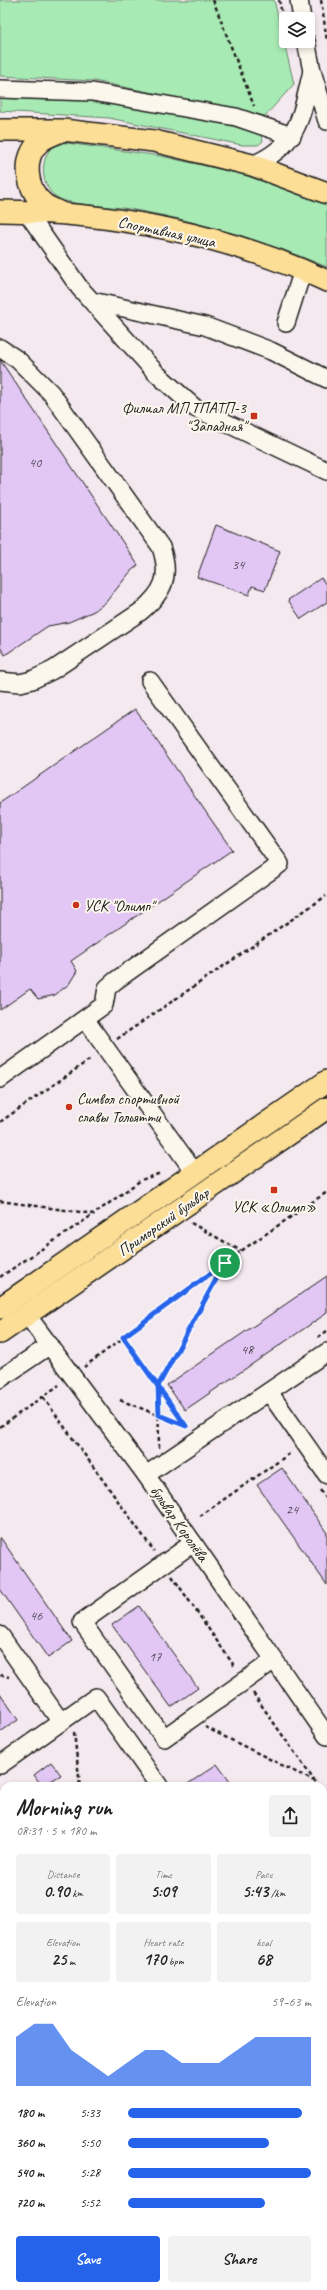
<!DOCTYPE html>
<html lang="en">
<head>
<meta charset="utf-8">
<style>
  :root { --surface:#fff; --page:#f2f2f2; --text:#222; --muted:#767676; --accent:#2563eb }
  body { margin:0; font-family:Caveat,sans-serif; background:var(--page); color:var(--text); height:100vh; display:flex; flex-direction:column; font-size:15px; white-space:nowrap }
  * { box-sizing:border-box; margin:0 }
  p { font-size:13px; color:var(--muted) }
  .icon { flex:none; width:22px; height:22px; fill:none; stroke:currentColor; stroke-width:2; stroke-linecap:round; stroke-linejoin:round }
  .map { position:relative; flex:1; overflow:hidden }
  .side { position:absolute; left:0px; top:1782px; width:327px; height:508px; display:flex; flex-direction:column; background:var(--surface); border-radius:12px 12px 0 0; box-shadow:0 2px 6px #0003 }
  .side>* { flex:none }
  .tools { position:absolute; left:279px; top:12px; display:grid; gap:8px }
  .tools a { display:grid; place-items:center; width:36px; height:36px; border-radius:4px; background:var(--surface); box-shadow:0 2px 6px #0003; font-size:20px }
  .pin { position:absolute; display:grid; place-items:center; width:34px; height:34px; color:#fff; margin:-17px; border:2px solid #fff; border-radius:50%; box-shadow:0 1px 4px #0007 }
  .round { display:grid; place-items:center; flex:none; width:42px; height:42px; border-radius:4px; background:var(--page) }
  .head { display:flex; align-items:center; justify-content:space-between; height:68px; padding:0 16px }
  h1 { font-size:22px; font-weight:700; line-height:30px }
  .stats { display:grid; grid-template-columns:repeat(3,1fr); gap:6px; height:68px; padding:4px 16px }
  .stats div { display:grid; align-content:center; border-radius:4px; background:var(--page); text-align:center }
  .stats b { font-size:17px; font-weight:700 }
  .stats small { font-size:11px; font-weight:400 }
  .stats p { font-size:11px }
  .chart { height:112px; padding:8px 16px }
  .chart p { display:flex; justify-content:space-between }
  .chart svg { width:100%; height:72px; margin-top:4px; fill:var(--accent); opacity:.7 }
  .action { display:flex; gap:8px; margin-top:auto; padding:8px 16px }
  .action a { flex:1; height:46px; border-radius:4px; background:var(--accent); color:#fff; font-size:16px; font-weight:700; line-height:46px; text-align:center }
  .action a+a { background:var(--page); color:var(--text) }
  ul { padding:0 16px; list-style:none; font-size:13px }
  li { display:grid; grid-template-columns:64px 48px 1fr; align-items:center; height:30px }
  li i { height:10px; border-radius:5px; background:var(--accent) }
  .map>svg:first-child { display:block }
  .built { fill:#efdff1 }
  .green { fill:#a8eab4; stroke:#628368 }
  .building { fill:#e2c7f5; stroke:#1c1c1c }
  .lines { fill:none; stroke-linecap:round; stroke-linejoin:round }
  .minor-casing { stroke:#1c1c1c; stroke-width:20 }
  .major-casing { stroke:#1c1c1c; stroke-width:24 }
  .path { stroke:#1c1c1c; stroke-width:2.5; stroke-dasharray:4 3; stroke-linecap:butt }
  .minor { stroke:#fbf7ec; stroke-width:17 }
  .major { stroke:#fcde96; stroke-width:21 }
  .route-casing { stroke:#fff; stroke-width:8 }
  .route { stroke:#2563eb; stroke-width:5 }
  .poi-dot { fill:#c8321e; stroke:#fbf7ec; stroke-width:1.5 }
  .labels { text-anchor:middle; stroke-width:4; stroke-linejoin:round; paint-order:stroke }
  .number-label { font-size:14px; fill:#4e4752 }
  .street-label { font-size:16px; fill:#1c1c1c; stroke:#fbf7ec }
  .poi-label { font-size:16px; fill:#1c1c1c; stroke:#fbf7ec; text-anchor:start }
</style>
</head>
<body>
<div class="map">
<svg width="327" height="2290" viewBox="0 0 327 2290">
  <rect width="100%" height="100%" fill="#f4e9ef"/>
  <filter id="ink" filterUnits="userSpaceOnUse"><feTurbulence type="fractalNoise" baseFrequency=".025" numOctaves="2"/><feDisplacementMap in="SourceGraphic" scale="8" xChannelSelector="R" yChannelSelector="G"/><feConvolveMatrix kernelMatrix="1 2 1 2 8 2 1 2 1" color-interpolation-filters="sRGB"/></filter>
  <g filter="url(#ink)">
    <polygon class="built" points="0,1991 4,1997 4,2033 0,2036"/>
    <g class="green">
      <polygon points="0,0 274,0 294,84 265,116 94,81 0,76"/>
      <polygon points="0,93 87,97 243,125 260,133 263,141 258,145 242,145 109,118 0,111"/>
      <path d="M 59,142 L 161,156 L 241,174 L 327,203 L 327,267 C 265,241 202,222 135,210 C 117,206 75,206 60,199 C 38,189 38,152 59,142 Z"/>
    </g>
    <g class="building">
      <polygon points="0,360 138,565 131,571 106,602 94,611 69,622 48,626 5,655 0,647"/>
      <polygon points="216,525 280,551 265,590 252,586 249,595 197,577"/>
      <polygon points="321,578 327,586 327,602 301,619 288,600"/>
      <polygon points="135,709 232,850 71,961 77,971 69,984 55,995 38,999 30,989 0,1010 0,803"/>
      <polygon points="327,1276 327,1313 185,1410 167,1385"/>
      <polygon points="282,1468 327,1533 327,1585 257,1485"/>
      <polygon points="0,1537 72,1641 48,1658 0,1589"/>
      <polygon points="139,1606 198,1688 171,1707 112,1625"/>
      <polygon points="0,1693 18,1720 0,1732"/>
      <polygon points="51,1762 61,1775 42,1786 34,1775"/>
      <polygon points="217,1764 233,1786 185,1786"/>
    </g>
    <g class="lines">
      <g class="minor-casing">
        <g id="minor">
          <polyline points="299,0 302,19"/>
          <polyline points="306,41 312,71 327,121"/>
          <polyline points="0,89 92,92 236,117 292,136"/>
          <path d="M 252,165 C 300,145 301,116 312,71"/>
          <polyline points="26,211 79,287 156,373 195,408 327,471"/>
          <polyline points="92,301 205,326 271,351 327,379"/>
          <polyline points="286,323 303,270"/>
          <path d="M 0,348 L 18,360 L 51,393 L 161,547 C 171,577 164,592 140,612 L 53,670 L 32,680 L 20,683 L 0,681"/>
          <polyline points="85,1019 195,1173"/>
          <polyline points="0,1079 104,1005 107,988 115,981 280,864 150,681"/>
          <polyline points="27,1315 146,1475 327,1736"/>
          <polyline points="0,1379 50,1345"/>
          <polyline points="269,1392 327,1475"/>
          <polyline points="146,1475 327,1352"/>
          <polyline points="193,1543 82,1622 164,1738 274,1660"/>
          <polyline points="0,1635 61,1722"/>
          <polyline points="0,1765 96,1697 159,1786"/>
          <polyline points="323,1829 327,1827"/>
          <polyline points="0,1839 4,1845"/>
          <polyline points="0,2053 4,2050"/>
          <polyline points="323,2079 327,2076"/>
          <polyline points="239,2286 242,2290"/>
        </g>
      </g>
      <g class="major-casing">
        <g id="major">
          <polyline points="0,130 63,130 154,141 252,165 327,193"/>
          <path d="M 61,131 C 55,134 46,137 41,141 C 21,156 26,190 44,204 C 49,208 56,210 61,213"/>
          <path d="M 0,211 C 111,212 226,234 327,281"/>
          <polyline points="0,1308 327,1081"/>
          <polyline points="0,1333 327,1108"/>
        </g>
      </g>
      <g class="path">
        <polyline points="213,0 254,106"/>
        <polyline points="279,0 286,33"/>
        <polyline points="321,0 327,41"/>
        <polyline points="117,1039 326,896"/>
        <polyline points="0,1122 92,1058"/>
        <polyline points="0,1201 94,1214 141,1180 161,1173"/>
        <polyline points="191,1223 241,1251"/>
        <polyline points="0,1277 94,1214"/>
        <polyline points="123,1337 186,1426 188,1425"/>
        <polyline points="318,1337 327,1331"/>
        <polyline points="84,1367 241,1251 327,1192"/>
        <polyline points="43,1397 154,1551"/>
        <polyline points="120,1400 186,1426"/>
        <polyline points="0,1427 59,1385"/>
        <polyline points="159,1448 158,1386 224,1265"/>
        <polyline points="320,1490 327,1499"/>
        <polyline points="200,1516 292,1452"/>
        <polyline points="172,1576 235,1667"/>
        <polyline points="0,1675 9,1677"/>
        <polyline points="253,1693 318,1786"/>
        <polyline points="205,1727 314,1781"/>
        <polyline points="74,1732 80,1786"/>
        <polyline points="323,1793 327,1799"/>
        <polyline points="0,1869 4,1875"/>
        <polyline points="0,1974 4,1979"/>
        <polyline points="0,2253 4,2254"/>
        <polyline points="175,2286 193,2290"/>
      </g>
      <use href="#minor" class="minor"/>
      <use href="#major" class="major"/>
    </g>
  </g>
  <g class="lines" filter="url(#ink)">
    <g class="route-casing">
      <polyline id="route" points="225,1263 123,1337 186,1426 159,1415 158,1386 225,1263"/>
    </g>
    <use href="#route" class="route"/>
  </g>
  <g class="poi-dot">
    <rect x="250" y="412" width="8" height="8" rx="2"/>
    <circle cx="76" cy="905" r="4"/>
    <circle cx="69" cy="1107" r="4"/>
    <rect x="270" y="1186" width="8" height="8" rx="2"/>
  </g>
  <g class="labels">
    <g class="number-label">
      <text x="35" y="467">40</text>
      <text x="238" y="569">34</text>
      <text x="247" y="1354">48</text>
      <text x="292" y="1514">24</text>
      <text x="36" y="1620">46</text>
      <text x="155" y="1661">17</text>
    </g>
    <g class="street-label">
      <text transform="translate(167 231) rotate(12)" y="6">Спортивная улица</text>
      <text transform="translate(163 1221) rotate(-35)" y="6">Приморский бульвар</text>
      <text transform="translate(180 1523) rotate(55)" y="6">бульвар Королёва</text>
    </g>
    <g class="poi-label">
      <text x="246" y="413" text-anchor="end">Филиал МП ТПАТП-3<tspan x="246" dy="18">"Западная"</tspan></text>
      <text x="84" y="911">УСК "Олимп"</text>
      <text x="77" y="1104">Символ спортивной<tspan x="77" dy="18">славы Тольятти</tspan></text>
      <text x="274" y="1212" text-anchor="middle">УСК «Олимп»</text>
    </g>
  </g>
</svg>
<div class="tools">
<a><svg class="icon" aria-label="layers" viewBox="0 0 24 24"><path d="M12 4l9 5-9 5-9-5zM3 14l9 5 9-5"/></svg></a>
</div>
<div class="pin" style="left:225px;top:1263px;background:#1e9e55"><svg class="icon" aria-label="arrive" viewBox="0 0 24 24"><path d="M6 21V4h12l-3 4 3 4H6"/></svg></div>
<section class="side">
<div class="head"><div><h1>Morning run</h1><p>08:31 · 5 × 180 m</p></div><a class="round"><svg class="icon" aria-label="share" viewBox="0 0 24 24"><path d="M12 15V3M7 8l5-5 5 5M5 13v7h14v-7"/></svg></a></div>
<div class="stats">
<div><p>Distance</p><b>0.90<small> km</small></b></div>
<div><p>Time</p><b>5:09</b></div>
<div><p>Pace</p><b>5:43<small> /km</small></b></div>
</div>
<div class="stats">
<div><p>Elevation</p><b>25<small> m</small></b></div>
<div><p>Heart rate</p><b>170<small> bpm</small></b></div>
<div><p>kcal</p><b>68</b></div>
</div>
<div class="chart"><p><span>Elevation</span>59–63 m</p>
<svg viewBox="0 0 160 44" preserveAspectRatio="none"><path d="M0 44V14L10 6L20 6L30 22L40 30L50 38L60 30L70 22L80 22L90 30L100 30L110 30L120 22L130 14L140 14L150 14L160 14V44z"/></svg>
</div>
<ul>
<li><b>180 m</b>5:33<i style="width:95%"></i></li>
<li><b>360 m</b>5:50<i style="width:77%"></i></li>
<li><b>540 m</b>5:28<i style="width:100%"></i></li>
<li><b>720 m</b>5:52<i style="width:75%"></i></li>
</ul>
<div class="action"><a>Save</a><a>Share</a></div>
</section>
</div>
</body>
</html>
